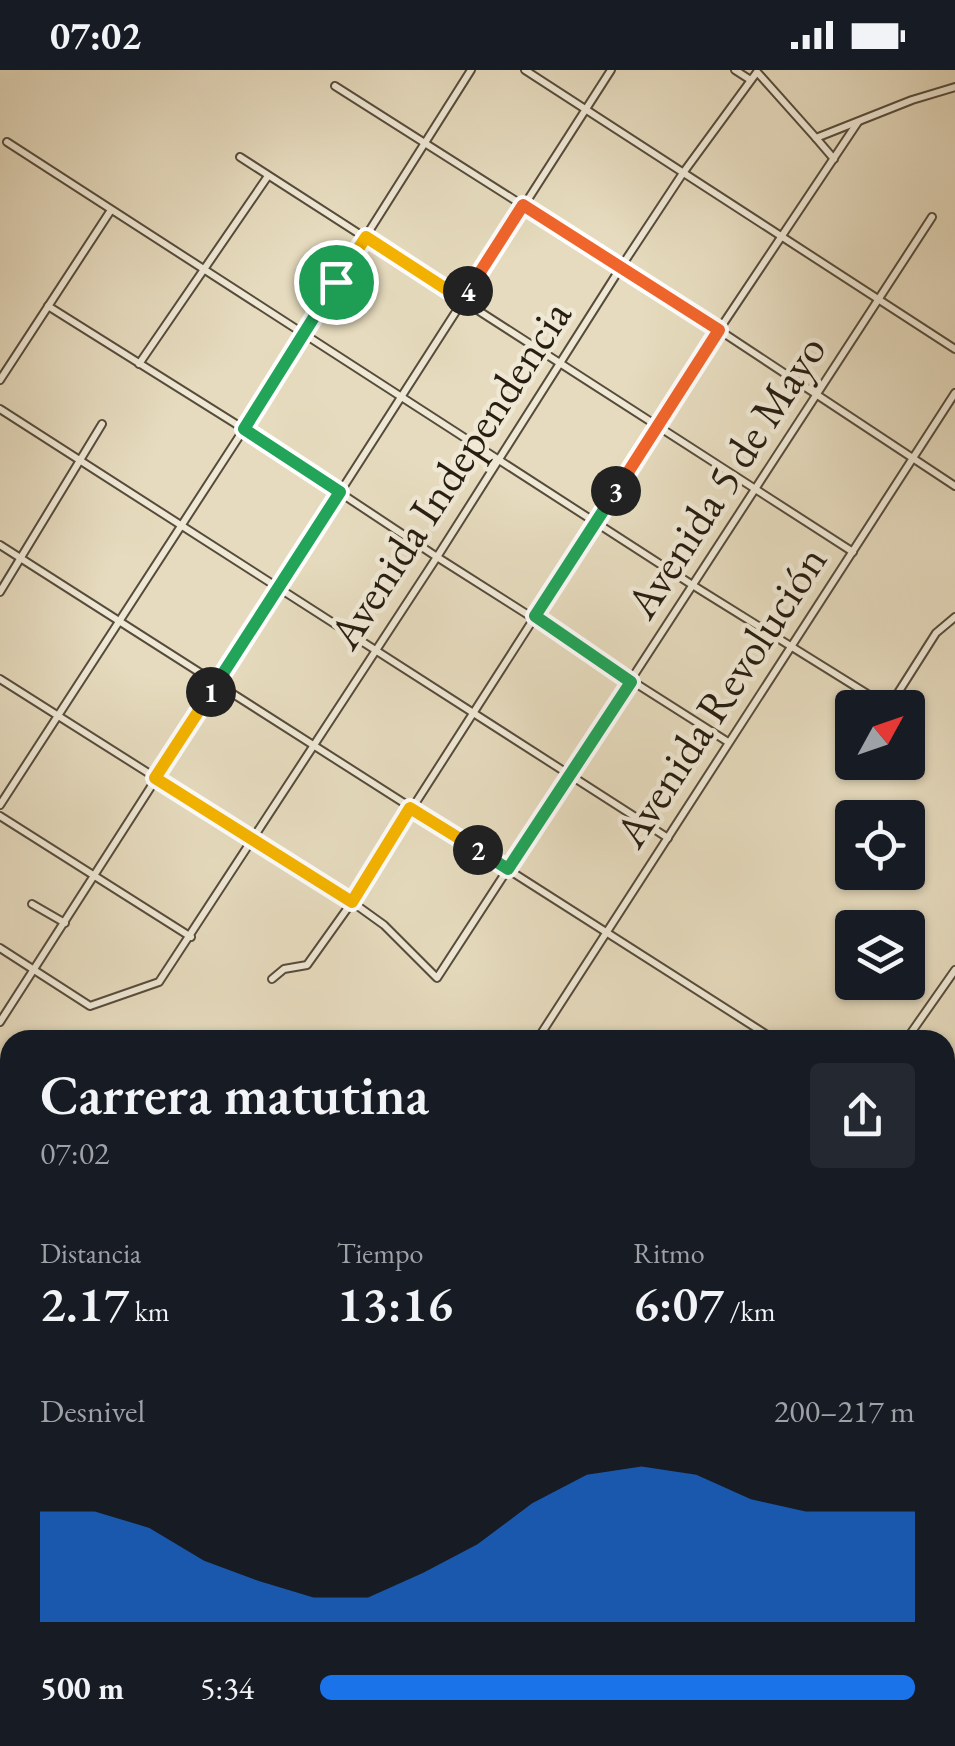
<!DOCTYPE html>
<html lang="es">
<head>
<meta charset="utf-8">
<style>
  :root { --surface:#171b24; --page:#242831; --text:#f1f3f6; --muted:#9ea1a6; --accent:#1a73e8 }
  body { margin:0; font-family:"EB Garamond",serif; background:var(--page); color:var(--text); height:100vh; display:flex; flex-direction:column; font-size:38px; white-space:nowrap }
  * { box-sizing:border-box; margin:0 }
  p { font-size:32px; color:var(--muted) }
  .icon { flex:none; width:55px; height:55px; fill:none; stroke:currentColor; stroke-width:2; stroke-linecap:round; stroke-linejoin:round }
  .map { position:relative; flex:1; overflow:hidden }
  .side { position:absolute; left:0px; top:960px; width:955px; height:718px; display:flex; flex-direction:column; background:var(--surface); border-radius:30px 30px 0 0; box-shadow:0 2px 8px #0004 }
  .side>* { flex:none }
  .needle { width:65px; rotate:50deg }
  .fabs { position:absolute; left:835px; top:620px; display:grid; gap:20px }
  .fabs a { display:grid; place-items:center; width:90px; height:90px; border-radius:10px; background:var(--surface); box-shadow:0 2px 8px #0004; font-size:50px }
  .pin { position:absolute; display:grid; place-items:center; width:85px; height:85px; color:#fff; margin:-42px; border:5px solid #fff; border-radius:50%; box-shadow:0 2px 10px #0007 }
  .km { position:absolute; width:50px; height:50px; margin:-25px; border-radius:50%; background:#222; color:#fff; font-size:28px; line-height:50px; text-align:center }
  .round { display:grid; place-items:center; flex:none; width:105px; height:105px; border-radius:10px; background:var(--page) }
  .head { display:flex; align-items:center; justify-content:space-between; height:170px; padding:0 40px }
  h1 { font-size:55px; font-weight:600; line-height:75px }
  .metrics { display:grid; grid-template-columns:repeat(3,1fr); gap:15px; height:170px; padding:10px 40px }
  .metrics div { display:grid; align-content:center }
  .metrics b { font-size:50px; font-weight:600 }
  .metrics small { font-size:28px; font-weight:400 }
  .metrics p { font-size:28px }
  .chart { height:280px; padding:20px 40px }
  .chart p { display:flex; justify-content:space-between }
  .chart svg { width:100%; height:180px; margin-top:10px; fill:var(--accent); opacity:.7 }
  ul { padding:0 40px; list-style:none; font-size:32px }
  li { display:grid; grid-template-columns:160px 120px 1fr; align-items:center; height:75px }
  li i { height:25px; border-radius:12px; background:var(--accent) }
  .status { display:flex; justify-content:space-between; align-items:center; height:70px; padding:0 50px; background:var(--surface); direction:ltr }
  .status svg { height:28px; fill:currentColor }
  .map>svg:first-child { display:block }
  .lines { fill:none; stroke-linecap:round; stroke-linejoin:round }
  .minor-casing { stroke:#574c3c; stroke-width:10 }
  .primary-casing { stroke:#271d10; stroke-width:14 }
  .minor { stroke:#efe8d5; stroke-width:6 }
  .primary { stroke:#e6dbbe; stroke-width:10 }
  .split-1-casing { stroke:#fff; stroke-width:20 }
  .split-2-casing { stroke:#fff; stroke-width:20 }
  .split-3-casing { stroke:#fff; stroke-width:20 }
  .split-4-casing { stroke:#fff; stroke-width:20 }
  .split-5-casing { stroke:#fff; stroke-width:20 }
  .split-1 { stroke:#22a559; stroke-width:12 }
  .split-2 { stroke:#f5b400; stroke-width:12 }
  .split-3 { stroke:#22a559; stroke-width:12 }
  .split-4 { stroke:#f0652b; stroke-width:12 }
  .split-5 { stroke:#f5b400; stroke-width:12 }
  .labels { text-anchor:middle; stroke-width:9; stroke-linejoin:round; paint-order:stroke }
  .street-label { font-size:45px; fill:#271d10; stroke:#efe8d5 }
</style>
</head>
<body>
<div class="status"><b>07:02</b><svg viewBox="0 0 49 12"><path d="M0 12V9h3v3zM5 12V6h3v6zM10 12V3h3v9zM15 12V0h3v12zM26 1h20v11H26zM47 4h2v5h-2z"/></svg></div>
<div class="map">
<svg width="955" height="1676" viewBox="0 0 955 1676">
  <rect width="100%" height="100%" fill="#e6dbbe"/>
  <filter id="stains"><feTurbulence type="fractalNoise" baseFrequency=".002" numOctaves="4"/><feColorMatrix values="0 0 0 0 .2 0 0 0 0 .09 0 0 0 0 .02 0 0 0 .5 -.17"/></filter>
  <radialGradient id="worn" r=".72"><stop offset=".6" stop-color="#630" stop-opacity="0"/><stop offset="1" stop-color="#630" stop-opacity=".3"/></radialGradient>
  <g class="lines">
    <g class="minor-casing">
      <g id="minor">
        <polyline points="525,0 955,279"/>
        <polyline points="735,0 749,9"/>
        <polyline points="335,16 719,260 955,416"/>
        <polyline points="816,68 834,89"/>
        <polyline points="7,72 694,516 890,638"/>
        <polyline points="240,87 853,482"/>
        <polyline points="48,236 244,359 437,487 728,672"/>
        <polyline points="139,294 268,106"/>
        <polyline points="0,310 111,140"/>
        <polyline points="0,339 668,768"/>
        <polyline points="0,475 775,970"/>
        <polyline points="0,522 102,354"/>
        <polyline points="0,609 352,832 384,855 437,908 932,147"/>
        <polyline points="889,637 936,563 955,547"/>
        <polyline points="0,735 244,359 471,0"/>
        <polyline points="0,746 191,867"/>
        <polyline points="32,834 65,853"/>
        <polyline points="0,878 90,936 159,912 437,487 621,197 683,103 757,2 816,68 912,30 955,17"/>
        <polyline points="272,909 284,899 307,895 352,832 719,260 858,52"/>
        <polyline points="0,952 611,0"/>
        <polyline points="541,964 549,970"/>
        <polyline points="537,970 955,323"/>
        <polyline points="906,970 955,900"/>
        <polyline points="945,1257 955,1263"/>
        <polyline points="0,1280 10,1288"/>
        <polyline points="945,1295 955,1279"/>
        <polyline points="945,1339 955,1334"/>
        <polyline points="0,1364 10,1353"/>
        <polyline points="0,1471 10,1478"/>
        <polyline points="945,1497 955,1502"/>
        <polyline points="0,1547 10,1532"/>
        <polyline points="0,1555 10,1561"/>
        <polyline points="0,1629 10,1615"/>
        <polyline points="0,1670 8,1676"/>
        <polyline points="30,1676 36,1668"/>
        <polyline points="93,1676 99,1668"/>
      </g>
    </g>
    <g class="primary-casing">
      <g id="primary">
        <polyline points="950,1052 948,1039 955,1028"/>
        <polyline points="522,1676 528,1668"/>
        <polyline points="535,1676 541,1668"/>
      </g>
    </g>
    <use href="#minor" class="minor"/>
    <use href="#primary" class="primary"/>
  </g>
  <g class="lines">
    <g class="split-1-casing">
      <polyline id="split-1" points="211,622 340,422 244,359 336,212"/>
    </g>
    <g class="split-2-casing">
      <polyline id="split-2" points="211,622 155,708 352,832 410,738 478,780"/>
    </g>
    <g class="split-3-casing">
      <polyline id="split-3" points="478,780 508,799 631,612 535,546 616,421"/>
    </g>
    <g class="split-4-casing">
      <polyline id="split-4" points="468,221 523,135 719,260 616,421"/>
    </g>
    <g class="split-5-casing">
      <polyline id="split-5" points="336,212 366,167 463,230 468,221"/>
    </g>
    <use href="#split-1" class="split-1"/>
    <use href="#split-2" class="split-2"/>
    <use href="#split-3" class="split-3"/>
    <use href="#split-4" class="split-4"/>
    <use href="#split-5" class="split-5"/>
  </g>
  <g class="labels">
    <g class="street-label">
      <text transform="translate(449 404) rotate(-57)" y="16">Avenida Independencia</text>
      <text transform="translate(725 406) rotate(-57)" y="16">Avenida 5 de Mayo</text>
      <text transform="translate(720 626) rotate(-57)" y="16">Avenida Revolución</text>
    </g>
  </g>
  <rect width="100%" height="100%" filter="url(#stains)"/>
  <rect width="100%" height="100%" fill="url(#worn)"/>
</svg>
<div class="fabs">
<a><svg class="needle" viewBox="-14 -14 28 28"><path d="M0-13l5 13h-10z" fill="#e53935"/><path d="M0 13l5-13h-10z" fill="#9ea1a6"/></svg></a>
<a><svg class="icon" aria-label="locate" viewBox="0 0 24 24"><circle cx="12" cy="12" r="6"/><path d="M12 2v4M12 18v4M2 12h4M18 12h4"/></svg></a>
<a><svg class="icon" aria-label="layers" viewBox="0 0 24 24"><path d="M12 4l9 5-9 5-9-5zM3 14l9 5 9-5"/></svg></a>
</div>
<div class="pin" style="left:336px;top:212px;background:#1e9e55"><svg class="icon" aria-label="arrive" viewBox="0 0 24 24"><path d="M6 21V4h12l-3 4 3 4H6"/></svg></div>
<b class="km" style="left:211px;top:622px">1</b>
<b class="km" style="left:478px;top:780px">2</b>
<b class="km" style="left:616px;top:421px">3</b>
<b class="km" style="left:468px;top:221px">4</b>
<section class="side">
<div class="head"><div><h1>Carrera matutina</h1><p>07:02</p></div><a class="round"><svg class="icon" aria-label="share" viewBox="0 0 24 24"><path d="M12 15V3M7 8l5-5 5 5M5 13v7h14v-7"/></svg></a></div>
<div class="metrics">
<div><p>Distancia</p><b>2.17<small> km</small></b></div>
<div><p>Tiempo</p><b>13:16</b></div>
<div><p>Ritmo</p><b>6:07<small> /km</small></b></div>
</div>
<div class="chart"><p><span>Desnivel</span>200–217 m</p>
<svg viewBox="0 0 160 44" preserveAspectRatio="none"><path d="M0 44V17L10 17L20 21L30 29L40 34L50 38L60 38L70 32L80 25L90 15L100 8L110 6L120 8L130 14L140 17L150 17L160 17V44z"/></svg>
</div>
<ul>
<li><b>500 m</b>5:34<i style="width:100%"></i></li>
</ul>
</section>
</div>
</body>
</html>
